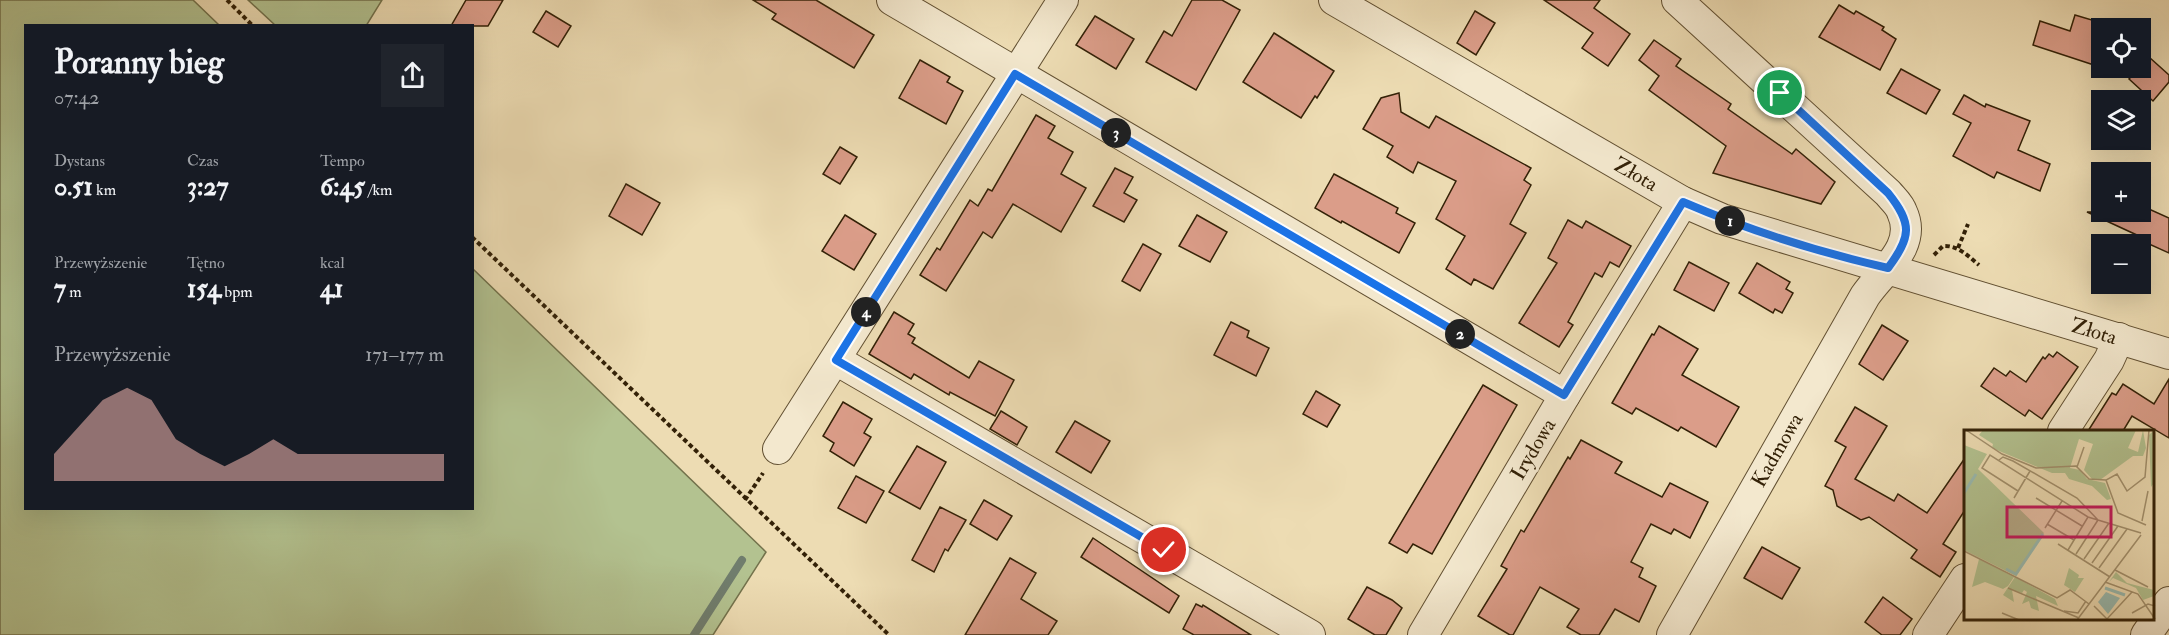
<!DOCTYPE html>
<html lang="pl">
<head>
<meta charset="utf-8">
<style>
  :root { --surface:#171b24; --page:#20242c; --text:#f1f3f6; --muted:#9ea1a6; --accent:#c59692 }
  body { margin:0; font-family:"IM FELL Double Pica",serif; background:var(--page); color:var(--text); height:100vh; display:flex; flex-direction:column; font-size:22px; white-space:nowrap }
  * { box-sizing:border-box; margin:0 }
  p { font-size:20px; color:var(--muted) }
  .icon { flex:none; width:33px; height:33px; fill:none; stroke:currentColor; stroke-width:2; stroke-linecap:round; stroke-linejoin:round }
  .map { position:relative; flex:1; overflow:hidden }
  .side { position:absolute; left:24px; top:24px; width:450px; height:486px; display:flex; flex-direction:column; background:var(--surface); border-radius:0px; box-shadow:0 6px 24px #0002 }
  .side>* { flex:none }
  .controls { position:absolute; left:2091px; top:18px; display:grid; gap:12px }
  .controls a { display:grid; place-items:center; width:60px; height:60px; border-radius:0px; background:var(--surface); box-shadow:0 6px 24px #0002; font-size:30px }
  .pin { position:absolute; display:grid; place-items:center; width:51px; height:51px; color:#fff; margin:-26px; border:3px solid #fff; border-radius:50%; box-shadow:0 2px 6px #0007 }
  .km { position:absolute; width:30px; height:30px; margin:-15px; border-radius:50%; background:#222; color:#fff; font-size:16px; line-height:30px; text-align:center }
  .round { display:grid; place-items:center; flex:none; width:63px; height:63px; border-radius:0px; background:var(--page) }
  .headline { display:flex; align-items:center; justify-content:space-between; height:102px; padding:0 30px }
  h1 { font-size:33px; font-weight:700; line-height:45px }
  .figures { display:grid; grid-template-columns:repeat(3,1fr); gap:9px; height:102px; padding:6px 30px }
  .figures div { display:grid; align-content:center }
  .figures b { font-size:26px; font-weight:700 }
  .figures small { font-size:16px; font-weight:400 }
  .figures p { font-size:16px }
  .chart { height:168px; padding:12px 30px }
  .chart p { display:flex; justify-content:space-between }
  .chart svg { width:100%; height:108px; margin-top:6px; fill:var(--accent); opacity:.7 }
  .map>svg:first-child { display:block }
  .green { fill:#b3c290; stroke:#73724c; stroke-width:1.5 }
  .lines { fill:none; stroke-linecap:round; stroke-linejoin:round }
  .stream { stroke:#707d6d; stroke-width:8 }
  .building { fill:#db9d89; stroke:#332107; stroke-width:1.5 }
  .street-casing { stroke:#625032; stroke-width:32 }
  .path { stroke:#332107; stroke-width:4; stroke-dasharray:4.5 3; stroke-linecap:butt }
  .street { stroke:#f3e8ce; stroke-width:30 }
  .route-casing { stroke:#fff; stroke-width:12 }
  .route { stroke:#1a73e8; stroke-width:8 }
  .labels { text-anchor:middle; stroke-width:6; stroke-linejoin:round; paint-order:stroke }
  .street-label { font-size:21px; fill:#332107; stroke:#f3e8ce }
  .inset-river { fill:none; stroke:#99bbb1; stroke-width:3 }
  .inset-road { fill:none; stroke:#a3916e; stroke-width:1.5 }
  .view { fill:#c2185b; fill-opacity:0.15; stroke:#c2185b; stroke-width:3 }
  .inset-edge { fill:none; stroke:#332107; stroke-width:3 }
</style>
</head>
<body>
<div class="map">
<svg width="2169" height="635" viewBox="0 0 2169 635">
  <rect width="100%" height="100%" fill="#eddcb3"/>
  <filter id="stains"><feTurbulence type="fractalNoise" baseFrequency=".00333" numOctaves="4"/><feColorMatrix values="0 0 0 0 .2 0 0 0 0 .09 0 0 0 0 .02 0 0 0 .5 -.17"/></filter>
  <radialGradient id="worn" r=".72"><stop offset=".6" stop-color="#630" stop-opacity="0"/><stop offset="1" stop-color="#630" stop-opacity=".3"/></radialGradient>
  <g class="green">
    <polygon points="0,0 193,0 219,25 26,26 26,508 472,508 473,269 766,552 713,635 0,635"/>
    <polygon points="248,0 382,0 366,26 275,25"/>
  </g>
  <g class="lines">
    <polyline class="stream" points="694,635 742,560"/>
  </g>
  <g class="building">
    <polygon points="466,0 503,0 488,26 451,26"/>
    <polygon points="753,0 816,0 874,35 854,68 772,19 776,14"/>
    <polygon points="1192,0 1222,0 1240,10 1196,90 1146,62 1164,31 1172,36"/>
    <polygon points="1544,0 1600,0 1594,8 1630,34 1608,66 1582,48 1593,33"/>
    <polygon points="1839,5 1854,14 1856,11 1884,27 1882,30 1896,39 1880,70 1819,37"/>
    <polygon points="546,11 571,26 558,47 533,32"/>
    <polygon points="1475,11 1495,23 1476,55 1457,43"/>
    <polygon points="2075,15 2102,23 2102,53 2097,66 2033,45 2040,21 2070,31"/>
    <polygon points="1095,16 1134,39 1116,69 1076,45"/>
    <polygon points="1274,33 1334,71 1317,98 1315,96 1301,118 1243,82"/>
    <polygon points="1654,40 1681,59 1676,66 1731,104 1728,109 1792,154 1796,149 1835,182 1821,204 1713,173 1726,146 1649,90 1659,76 1639,60"/>
    <polygon points="2149,57 2169,75 2169,82 2153,101 2129,79"/>
    <polygon points="920,60 950,77 947,82 963,91 946,124 899,98"/>
    <polygon points="1901,69 1940,90 1926,114 1887,93"/>
    <polygon points="1399,93 1401,112 1429,128 1436,116 1531,168 1524,180 1531,185 1510,224 1526,233 1493,289 1474,279 1471,285 1446,269 1465,236 1436,219 1456,181 1418,162 1413,173 1387,157 1393,146 1363,129 1381,98"/>
    <polygon points="1964,95 1985,107 1986,104 2030,121 2018,150 2050,164 2040,191 1997,172 1994,178 1953,156 1971,123 1953,114"/>
    <polygon points="1036,115 1055,126 1048,138 1073,152 1061,174 1086,188 1061,232 1013,204 992,238 983,232 946,291 920,275 937,248 940,250 970,200 978,206 988,189 992,191"/>
    <polygon points="840,147 857,157 840,184 823,174"/>
    <polygon points="1115,168 1133,177 1124,193 1137,200 1124,222 1093,206"/>
    <polygon points="1334,174 1398,208 1396,213 1415,223 1399,253 1342,221 1341,223 1315,208"/>
    <polygon points="626,184 660,203 642,235 609,216"/>
    <polygon points="2140,205 2169,218 2169,253 2138,239 2139,236 2087,212 2140,212"/>
    <polygon points="845,215 876,234 854,270 822,251"/>
    <polygon points="1197,215 1227,232 1210,262 1179,246"/>
    <polygon points="1568,220 1582,228 1586,221 1631,246 1619,267 1610,262 1602,277 1595,273 1568,322 1573,325 1559,347 1519,323 1557,263 1548,258"/>
    <polygon points="1143,244 1161,254 1140,291 1122,281"/>
    <polygon points="1689,262 1729,283 1714,311 1674,290"/>
    <polygon points="1757,263 1790,282 1786,289 1793,293 1782,313 1775,309 1773,313 1739,293"/>
    <polygon points="894,312 914,324 908,334 915,338 912,343 969,378 979,361 1014,380 995,416 950,392 949,395 914,374 911,379 869,354"/>
    <polygon points="1231,322 1249,331 1247,337 1269,348 1256,376 1214,355"/>
    <polygon points="1882,325 1908,341 1883,380 1859,364"/>
    <polygon points="1659,326 1698,349 1682,375 1739,407 1716,447 1681,427 1678,431 1636,408 1632,414 1612,403 1652,334 1654,335"/>
    <polygon points="2057,352 2078,367 2042,419 2029,410 2025,416 1981,386 1994,368 2006,376 2010,371 2026,382 2043,357 2045,359 2049,354 2053,357"/>
    <polygon points="2169,379 2169,438 2132,416 2123,431 2088,431 2112,393 2116,395 2123,384 2154,404"/>
    <polygon points="1483,385 1517,405 1432,554 1413,544 1407,553 1389,543"/>
    <polygon points="1316,391 1340,405 1327,427 1303,414"/>
    <polygon points="843,402 872,419 864,433 871,437 854,466 830,451 834,443 823,436"/>
    <polygon points="1855,407 1887,426 1855,479 1894,501 1898,494 1927,513 1965,458 1965,510 1943,544 1956,552 1940,577 1911,558 1917,550 1869,517 1861,520 1837,506 1833,490 1825,486 1846,447 1835,441"/>
    <polygon points="1001,411 1027,427 1017,445 990,429"/>
    <polygon points="1075,421 1110,441 1091,473 1056,452"/>
    <polygon points="1581,440 1622,462 1615,473 1662,497 1670,483 1708,502 1690,538 1674,529 1671,534 1651,524 1631,562 1643,568 1639,577 1656,586 1639,622 1615,609 1599,635 1581,635 1567,627 1579,609 1540,587 1513,635 1510,635 1478,616 1507,569 1501,566 1521,530 1524,532 1568,457 1570,459"/>
    <polygon points="917,446 946,462 920,509 889,492"/>
    <polygon points="856,476 884,491 866,523 838,508"/>
    <polygon points="984,500 1012,516 997,540 970,524"/>
    <polygon points="940,507 966,520 948,551 945,549 934,572 912,560"/>
    <polygon points="1093,538 1179,596 1169,613 1081,557"/>
    <polygon points="1762,547 1800,568 1782,599 1744,578"/>
    <polygon points="1010,558 1036,573 1021,599 1057,621 1048,635 965,635"/>
    <polygon points="1367,587 1392,600 1402,608 1386,635 1375,635 1348,619"/>
    <polygon points="1883,597 1912,619 1900,635 1882,635 1865,622"/>
    <polygon points="1196,604 1202,607 1203,605 1251,635 1194,635 1183,629"/>
  </g>
  <g class="lines">
    <g class="street-casing">
      <g id="street">
        <polyline points="892,0 1565,395"/>
        <polyline points="1334,0 1683,202 1722,219 2169,354"/>
        <polyline points="836,360 1310,635"/>
        <polyline points="2063,431 2109,360 2119,338"/>
        <polyline points="778,449 1063,0"/>
        <polyline points="1423,635 1565,395 1683,202"/>
        <path d="M 1672,635 L 1865,296 C 1882,271 1918,246 1902,212 C 1900,205 1893,199 1888,193 L 1677,0"/>
        <polyline points="1928,635 1965,579"/>
        <polyline points="2146,635 2169,602"/>
      </g>
    </g>
    <g class="path">
      <polyline points="227,0 253,26"/>
      <polyline points="472,237 889,635"/>
      <polyline points="1958,248 1968,224"/>
      <path d="M 1934,255 L 1943,246 C 1958,245 1968,256 1979,265"/>
      <polyline points="745,500 763,473"/>
    </g>
    <use href="#street" class="street"/>
  </g>
  <g class="lines">
    <g class="route-casing">
      <path id="route" d="M 1164,550 L 836,360 L 1015,74 L 1564,395 L 1683,202 C 1748,230 1818,252 1888,268 C 1911,237 1913,224 1888,193 L 1780,93"/>
    </g>
    <use href="#route" class="route"/>
  </g>
  <g class="labels">
    <g class="street-label">
      <text transform="translate(1636 174) rotate(30)" y="7">Złota</text>
      <text transform="translate(2094 331) rotate(17)" y="7">Złota</text>
      <text transform="translate(1533 449) rotate(-59)" y="7">Irydowa</text>
      <text transform="translate(1777 450) rotate(-60)" y="7">Kadmowa</text>
    </g>
  </g>
  <g transform="translate(1964 430)">
    <rect width="190" height="190" fill="#eddcb3"/>
    <path d="M 19,0 L 172,0 L 164,18 L 174,22 L 179,0 L 182,18 L 179,26 L 169,26 L 136,50 L 128,49 L 120,40 L 129,14 L 115,9 L 106,38 L 116,40 L 123,49 L 141,53 L 147,69 L 143,70 L 128,56 L 105,49 L 101,43 L 88,43 L 28,18 L 29,14 L 15,5 ZM 190,0 L 190,53 L 187,57 L 185,5 ZM 0,15 L 23,24 L 14,39 L 80,103 L 52,146 L 0,120 ZM 15,129 L 50,147 L 44,156 L 39,159 L 21,152 L 8,157 ZM 105,138 L 115,145 L 114,148 L 120,148 L 111,162 L 100,155 ZM 152,142 L 163,153 L 190,160 L 190,166 L 179,170 L 172,158 L 149,148 L 145,152 ZM 51,147 L 91,169 L 94,176 L 72,166 L 75,181 L 67,178 L 65,171 L 58,174 L 63,162 L 60,160 L 58,163 L 48,160 L 50,172 L 39,165 Z" fill="#b3c290"/>
    <path d="M 142,162 L 156,168 L 144,184 L 134,172 Z" fill="#99bbb1"/>
    <path class="inset-river" d="M 0,63 L 12,44M 42,139 L 52,144 L 79,104M 141,158 L 161,165"/>
    <path class="inset-road" d="M 2,0 L 38,24 L 72,38 L 112,36 L 125,49 L 142,50M 35,30 L 39,27 L 49,31 L 113,68 L 134,90M 113,37 L 120,17M 54,61 L 18,38 L 26,25 L 124,87 L 177,103M 50,68 L 66,41M 72,68 L 118,96M 178,91 L 184,61M 83,94 L 110,110M 182,95 L 154,83 L 142,50 L 153,44 L 163,61 L 181,47 L 185,0M 81,98 L 98,71M 94,114 L 146,147M 104,120 L 124,87M 0,121 L 93,168 L 106,160 L 125,174M 112,124 L 134,90M 120,129 L 145,93M 128,133 L 154,96M 135,138 L 163,99M 151,140 L 184,157M 141,152 L 174,164 L 191,189M 44,158 L 115,188M 130,176 L 143,189 L 168,162M 100,181 L 114,183 L 122,171M 38,183 L 55,190M 168,183 L 184,174 L 191,176M 113,190 L 177,105"/>
    <path class="view" d="M 43,77 L 147,77 L 147,107 L 43,107 Z"/>
    <rect width="190" height="190" class="inset-edge"/>
  </g>
  <rect width="100%" height="100%" filter="url(#stains)"/>
  <rect width="100%" height="100%" fill="url(#worn)"/>
</svg>
<div class="controls">
<a><svg class="icon" aria-label="locate" viewBox="0 0 24 24"><circle cx="12" cy="12" r="6"/><path d="M12 2v4M12 18v4M2 12h4M18 12h4"/></svg></a>
<a><svg class="icon" aria-label="layers" viewBox="0 0 24 24"><path d="M12 4l9 5-9 5-9-5zM3 14l9 5 9-5"/></svg></a>
<a>+</a>
<a>−</a>
</div>
<div class="pin" style="left:1780px;top:93px;background:#1e9e55"><svg class="icon" aria-label="arrive" viewBox="0 0 24 24"><path d="M6 21V4h12l-3 4 3 4H6"/></svg></div>
<div class="pin" style="left:1164px;top:550px;background:#d93025"><svg class="icon" aria-label="check" viewBox="0 0 24 24"><path d="M5 12l5 5 9-10"/></svg></div>
<b class="km" style="left:1730px;top:221px">1</b>
<b class="km" style="left:1460px;top:334px">2</b>
<b class="km" style="left:1116px;top:133px">3</b>
<b class="km" style="left:866px;top:312px">4</b>
<section class="side">
<div class="headline"><div><h1>Poranny bieg</h1><p>07:42</p></div><a class="round"><svg class="icon" aria-label="share" viewBox="0 0 24 24"><path d="M12 15V3M7 8l5-5 5 5M5 13v7h14v-7"/></svg></a></div>
<div class="figures">
<div><p>Dystans</p><b>0.51<small> km</small></b></div>
<div><p>Czas</p><b>3:27</b></div>
<div><p>Tempo</p><b>6:45<small> /km</small></b></div>
</div>
<div class="figures">
<div><p>Przewyższenie</p><b>7<small> m</small></b></div>
<div><p>Tętno</p><b>154<small> bpm</small></b></div>
<div><p>kcal</p><b>41</b></div>
</div>
<div class="chart"><p><span>Przewyższenie</span>171–177 m</p>
<svg viewBox="0 0 160 44" preserveAspectRatio="none"><path d="M0 44V33L10 22L20 11L30 6L40 11L50 27L60 33L70 38L80 33L90 27L100 33L110 33L120 33L130 33L140 33L150 33L160 33V44z"/></svg>
</div>
</section>
</div>
</body>
</html>
